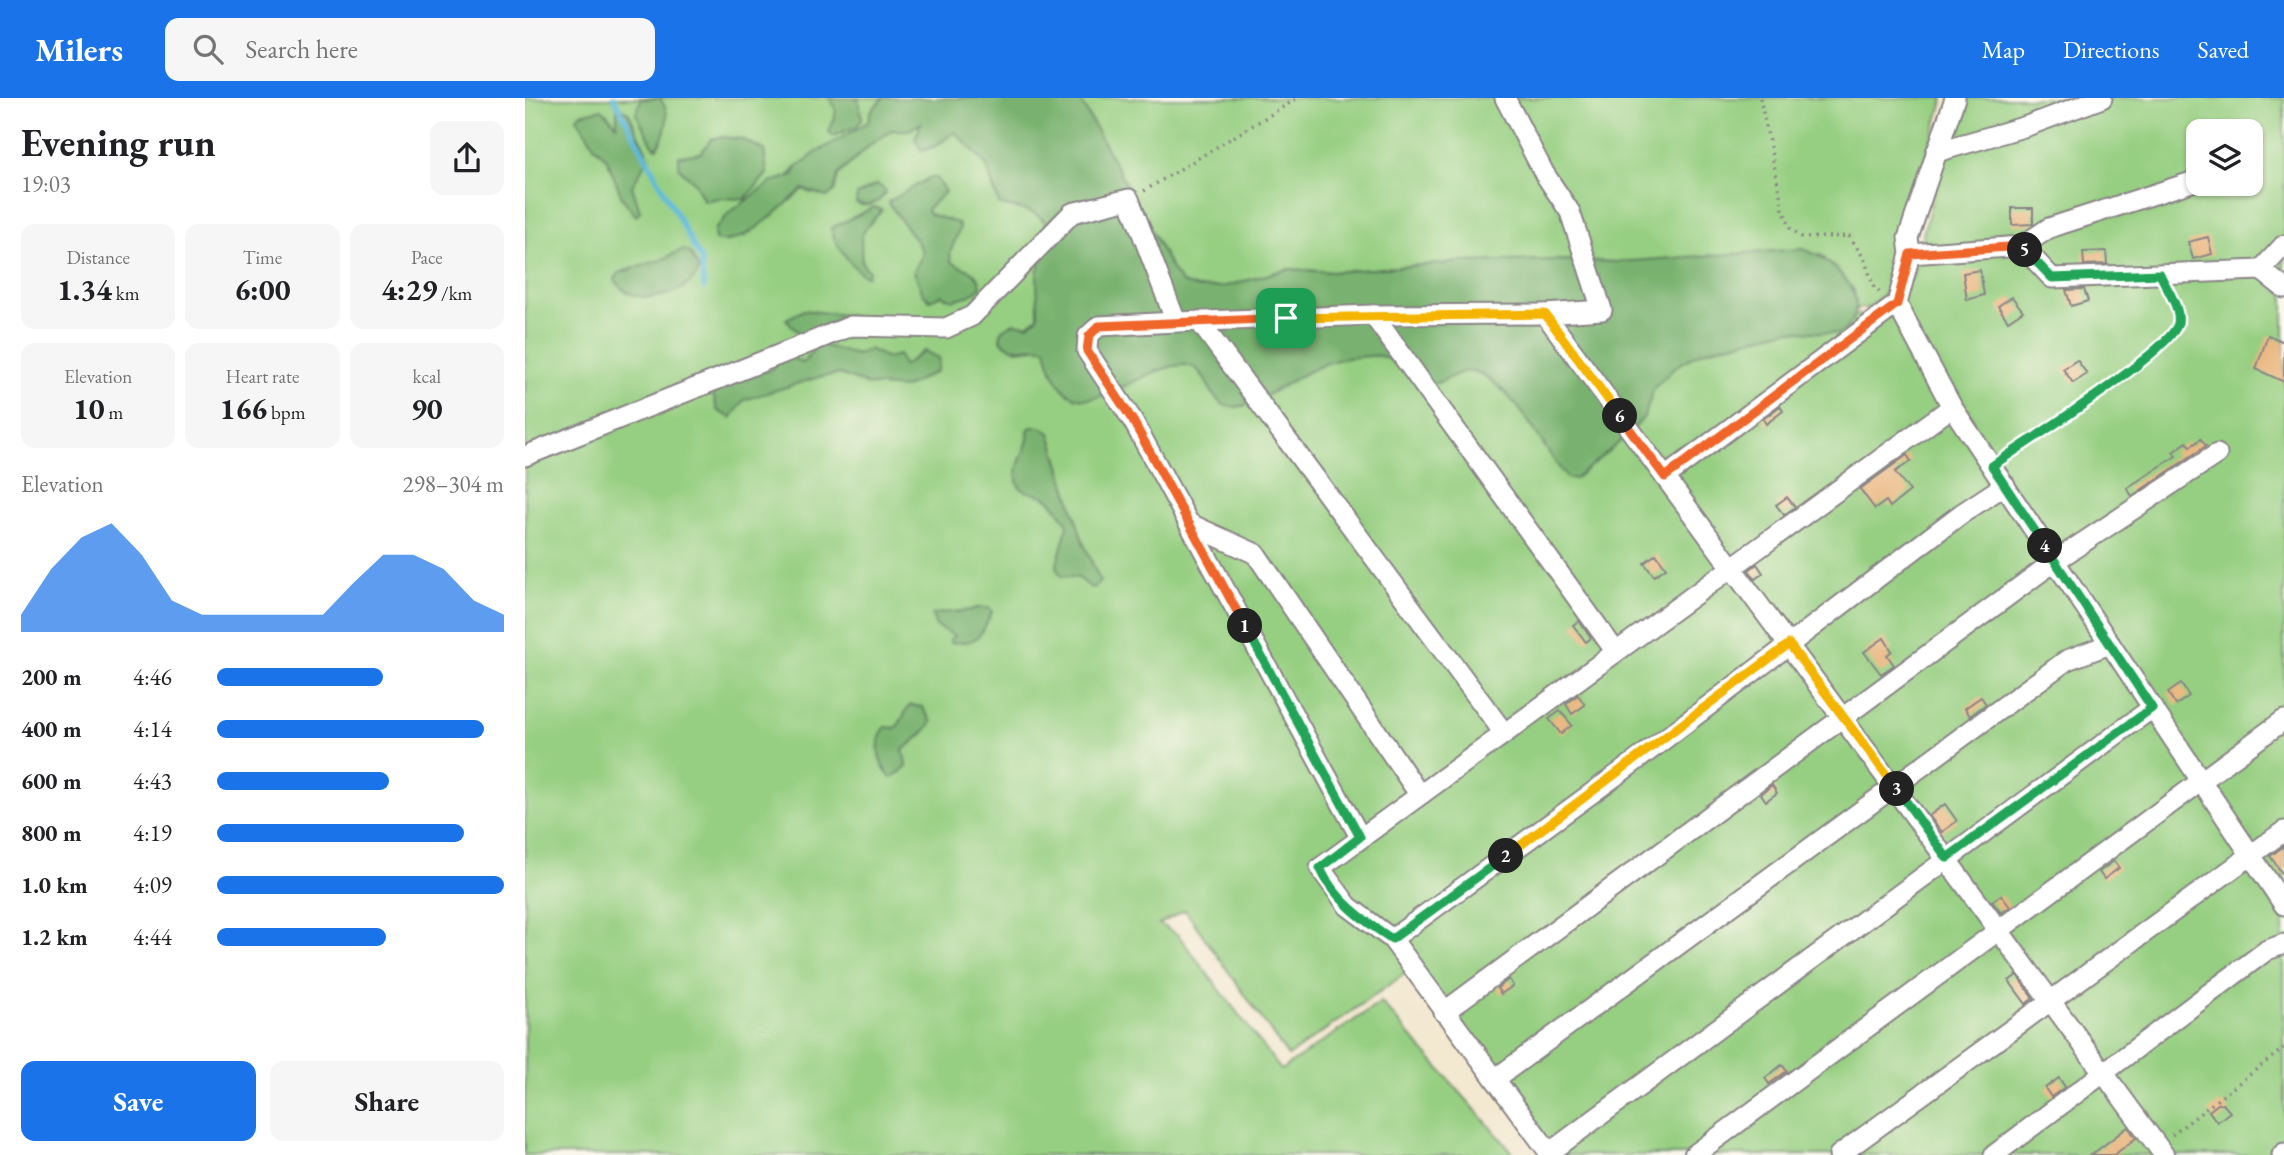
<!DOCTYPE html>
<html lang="en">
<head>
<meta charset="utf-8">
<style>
  :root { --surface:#fff; --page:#f6f6f6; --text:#202124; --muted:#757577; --accent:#1a73e8 }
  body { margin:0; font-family:"EB Garamond",serif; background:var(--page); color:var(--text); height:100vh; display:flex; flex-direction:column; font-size:26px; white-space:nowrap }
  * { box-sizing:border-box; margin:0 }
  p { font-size:23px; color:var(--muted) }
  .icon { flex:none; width:38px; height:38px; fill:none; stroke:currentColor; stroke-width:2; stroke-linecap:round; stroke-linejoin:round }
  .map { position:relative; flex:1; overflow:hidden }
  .side { display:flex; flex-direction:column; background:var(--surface); width:525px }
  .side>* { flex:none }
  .tools { position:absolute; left:1661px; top:21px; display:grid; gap:14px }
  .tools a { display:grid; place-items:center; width:77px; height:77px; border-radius:14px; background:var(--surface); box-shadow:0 2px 5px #0004; font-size:35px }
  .pin { position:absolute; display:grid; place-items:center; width:60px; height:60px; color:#fff; margin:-30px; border-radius:14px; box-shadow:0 4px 10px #0006 }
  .km { position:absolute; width:35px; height:35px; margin:-18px; border-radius:50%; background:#222; color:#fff; font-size:19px; line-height:35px; text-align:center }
  .round { display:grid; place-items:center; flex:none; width:74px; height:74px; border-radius:14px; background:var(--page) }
  .headline { display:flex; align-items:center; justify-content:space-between; height:119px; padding:0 21px }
  h1 { font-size:38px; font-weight:700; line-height:52px }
  .figures { display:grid; grid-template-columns:repeat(3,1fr); gap:10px; height:119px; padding:7px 21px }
  .figures div { display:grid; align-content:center; border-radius:14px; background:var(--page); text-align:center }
  .figures b { font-size:30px; font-weight:700 }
  .figures small { font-size:19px; font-weight:400 }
  .figures p { font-size:19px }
  .chart { height:196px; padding:14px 21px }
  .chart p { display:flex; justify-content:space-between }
  .chart svg { width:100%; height:126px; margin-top:7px; fill:var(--accent); opacity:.7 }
  .cta { display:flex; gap:14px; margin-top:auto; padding:14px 21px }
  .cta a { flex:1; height:80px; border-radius:14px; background:var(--accent); color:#fff; font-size:28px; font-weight:700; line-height:80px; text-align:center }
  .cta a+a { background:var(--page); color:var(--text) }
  ul { padding:0 21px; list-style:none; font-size:23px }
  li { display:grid; grid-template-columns:112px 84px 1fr; align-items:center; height:52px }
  li i { height:18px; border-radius:9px; background:var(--accent) }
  header { display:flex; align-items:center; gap:42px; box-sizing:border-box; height:98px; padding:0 35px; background:var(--accent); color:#fff }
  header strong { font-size:33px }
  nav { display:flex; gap:38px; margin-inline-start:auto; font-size:24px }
  .search { width:490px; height:63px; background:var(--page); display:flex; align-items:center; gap:18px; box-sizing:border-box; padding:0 24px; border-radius:14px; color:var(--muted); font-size:26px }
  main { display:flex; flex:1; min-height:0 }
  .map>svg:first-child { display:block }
  .green { fill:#97cf82; stroke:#5c785e; stroke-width:2; fill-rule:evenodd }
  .forest { fill:#79b270; stroke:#4e6a56; stroke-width:2 }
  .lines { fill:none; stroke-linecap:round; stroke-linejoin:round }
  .stream { stroke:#5eb9dc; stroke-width:5 }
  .building { fill:#eab883 }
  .minor-casing { stroke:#8a8586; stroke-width:23 }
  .path { stroke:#8a8586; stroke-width:3.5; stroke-dasharray:2 5; stroke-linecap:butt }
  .minor { stroke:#fff; stroke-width:19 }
  .split-1-casing { stroke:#fff; stroke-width:14 }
  .split-2-casing { stroke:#fff; stroke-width:14 }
  .split-3-casing { stroke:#fff; stroke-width:14 }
  .split-4-casing { stroke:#fff; stroke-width:14 }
  .split-5-casing { stroke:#fff; stroke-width:14 }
  .split-6-casing { stroke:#fff; stroke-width:14 }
  .split-7-casing { stroke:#fff; stroke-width:14 }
  .split-1 { stroke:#f0652b; stroke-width:9 }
  .split-2 { stroke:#22a559; stroke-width:9 }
  .split-3 { stroke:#f5b400; stroke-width:9 }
  .split-4 { stroke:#22a559; stroke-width:9 }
  .split-5 { stroke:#22a559; stroke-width:9 }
  .split-6 { stroke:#f0652b; stroke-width:9 }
  .split-7 { stroke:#f5b400; stroke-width:9 }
</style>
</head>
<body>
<header>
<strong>Milers</strong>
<div class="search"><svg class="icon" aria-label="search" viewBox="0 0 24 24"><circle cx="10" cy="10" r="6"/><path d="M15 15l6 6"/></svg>Search here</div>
<nav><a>Map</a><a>Directions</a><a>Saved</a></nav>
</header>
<main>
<section class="side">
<div class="headline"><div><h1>Evening run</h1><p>19:03</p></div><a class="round"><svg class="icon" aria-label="share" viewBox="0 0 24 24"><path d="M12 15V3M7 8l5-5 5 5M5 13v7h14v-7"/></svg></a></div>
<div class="figures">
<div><p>Distance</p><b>1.34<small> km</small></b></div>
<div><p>Time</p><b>6:00</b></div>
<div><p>Pace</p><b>4:29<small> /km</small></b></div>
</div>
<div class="figures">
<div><p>Elevation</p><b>10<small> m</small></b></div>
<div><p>Heart rate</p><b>166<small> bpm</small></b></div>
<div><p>kcal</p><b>90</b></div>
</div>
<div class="chart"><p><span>Elevation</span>298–304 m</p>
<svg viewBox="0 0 160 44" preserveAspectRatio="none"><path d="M0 44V38L10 22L20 11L30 6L40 17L50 33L60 38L70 38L80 38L90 38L100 38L110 27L120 17L130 17L140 22L150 33L160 38V44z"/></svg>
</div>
<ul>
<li><b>200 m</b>4:46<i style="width:58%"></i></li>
<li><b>400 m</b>4:14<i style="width:93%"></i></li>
<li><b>600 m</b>4:43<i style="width:60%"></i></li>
<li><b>800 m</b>4:19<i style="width:86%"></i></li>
<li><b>1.0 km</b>4:09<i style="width:100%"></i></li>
<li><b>1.2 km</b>4:44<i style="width:59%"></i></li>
</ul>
<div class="cta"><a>Save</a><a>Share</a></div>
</section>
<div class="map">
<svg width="1759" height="1057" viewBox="0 0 1759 1057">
  <rect width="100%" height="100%" fill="#fbf7ec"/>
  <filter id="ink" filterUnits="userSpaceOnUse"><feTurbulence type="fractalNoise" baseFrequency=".0143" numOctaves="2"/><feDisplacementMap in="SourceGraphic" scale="14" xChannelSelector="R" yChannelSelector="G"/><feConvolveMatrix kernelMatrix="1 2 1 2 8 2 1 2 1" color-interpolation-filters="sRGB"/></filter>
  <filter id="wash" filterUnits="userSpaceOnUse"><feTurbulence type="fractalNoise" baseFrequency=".00686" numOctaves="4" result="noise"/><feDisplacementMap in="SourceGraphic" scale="28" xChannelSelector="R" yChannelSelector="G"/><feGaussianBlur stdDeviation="1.57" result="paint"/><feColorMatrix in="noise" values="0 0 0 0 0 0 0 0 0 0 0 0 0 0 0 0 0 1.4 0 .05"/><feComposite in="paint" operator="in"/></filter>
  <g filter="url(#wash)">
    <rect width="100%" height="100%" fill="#f3e8d0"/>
    <g class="green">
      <path d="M 0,0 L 358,0 L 346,13 L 343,24 L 273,68 L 261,81 L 247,84 L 219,139 L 278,91 L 286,95 L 309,93 L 313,77 L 346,46 L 367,32 L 384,32 L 397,24 L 397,29 L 410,48 L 430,34 C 442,44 455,55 463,70 C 467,79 466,93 473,100 C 490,116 514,107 525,132 L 513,219 L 503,227 L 491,252 L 652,234 L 1342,217 L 1387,180 L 1413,78 L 1440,0 L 1759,0 L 1759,1057 L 1029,1057 L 888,870 L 763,958 L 660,812 L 634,826 L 653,837 L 756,972 L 856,904 L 990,1057 L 0,1057 ZM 1673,33 L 1726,33 L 1726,86 L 1673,86 Z"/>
      <polygon points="554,0 1419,0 1385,111 1370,188 1343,210 1331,210 1329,192 1296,157 1092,164 1033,162 938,164 807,174 763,171 698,189 673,191 657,185 648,173"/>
    </g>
    <g class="forest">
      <path d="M 134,0 C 148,13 141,35 132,50 L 128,47 L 111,16 L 116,1 Z"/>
      <path d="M 304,0 L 333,0 L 337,21 L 332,28 L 308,38 L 304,34 C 309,18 316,15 304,0 Z"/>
      <path d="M 358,0 L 554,0 L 648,173 L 657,185 L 673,190 L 698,189 L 763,171 L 807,174 L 938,164 L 1033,162 L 1092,164 L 1278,151 C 1311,162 1355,207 1315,236 L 1262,232 L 1178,253 L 1150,269 L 1129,290 L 1119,319 L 1103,337 L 1050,381 L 1042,380 C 1014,345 995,297 954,275 C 937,266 921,287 904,286 C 885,284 872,261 855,258 C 845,257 832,259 823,260 C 782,264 736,310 708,309 C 682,309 685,267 659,267 C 607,268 542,352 521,251 C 502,244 490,259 475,241 L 477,232 L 489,225 L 503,227 L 513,219 L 512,175 L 525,132 C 514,109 495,113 474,106 L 461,66 L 430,34 L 410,48 L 397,53 L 390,41 L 396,25 L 384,32 L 367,32 L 346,46 L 313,77 L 309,93 L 302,99 L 278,91 C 258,108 217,151 190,142 L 189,132 L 205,114 L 247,84 L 268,77 L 273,68 L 292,54 L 343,24 L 346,13 Z"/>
      <polygon points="92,8 103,14 124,59 107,88 115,113 111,118 97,100 82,61 70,49 52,20 55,16 77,11 92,27"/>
      <polygon points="196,39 217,41 239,52 242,76 220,101 193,100 179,103 170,85 154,70 154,58 176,55 186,41"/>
      <path d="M 404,80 L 411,80 L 420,94 L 402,111 L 404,116 L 433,125 L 435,130 L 425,155 L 426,163 C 438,173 453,169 456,189 L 445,197 L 428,202 L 416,197 L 405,202 L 397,194 L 389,173 L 398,156 L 396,150 L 363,104 Z"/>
      <path d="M 352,86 L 361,93 C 356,104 343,111 331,105 L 332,97 Z"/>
      <path d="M 349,109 L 357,112 L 340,131 L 336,141 L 337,165 L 344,173 L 342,178 C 329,174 307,142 306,130 Z"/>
      <path d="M 157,152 L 165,154 L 174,172 C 163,200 105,211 90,182 L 93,175 L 136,162 Z"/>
      <polygon points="279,212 325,218 276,238 261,221"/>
      <polygon points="293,246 332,257 344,251 362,260 374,257 378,268 399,253 414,260 412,273 379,290 343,287 315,276 294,279 219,302 206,320 192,312 188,296 203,280 220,274 243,273 263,258 278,265"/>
      <path d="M 506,329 L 516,329 L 525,335 L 558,444 L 575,483 L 570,489 L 566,490 L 554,480 L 536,478 L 531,470 L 543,426 C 537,419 530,404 522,400 C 509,392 486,399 493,369 C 496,354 505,348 503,332 Z"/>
      <path d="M 452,510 L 464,510 L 467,514 C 454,540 455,545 425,545 L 425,541 L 430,538 L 411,528 L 407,517 C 422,512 438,516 452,510 Z"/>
      <path d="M 386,607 L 397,609 L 407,624 C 400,636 388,644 378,652 L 382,669 L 366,680 C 353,666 349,645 360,629 L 370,630 C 379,623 378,613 386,607 Z"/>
    </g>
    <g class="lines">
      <polyline class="stream" points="89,0 176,162 179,190"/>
    </g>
    <g id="blocks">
      <g class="building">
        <polygon points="1487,110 1508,110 1508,126 1487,127"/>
        <polygon points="1683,139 1687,156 1668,161 1663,144"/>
        <polygon points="1581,153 1582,166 1559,167 1558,154"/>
        <polygon points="1455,172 1459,197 1442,202 1438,175"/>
        <polygon points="1559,191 1563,203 1546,208 1541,192"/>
        <polygon points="1487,199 1498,213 1483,223 1473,208"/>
        <polygon points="1743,237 1759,244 1759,284 1731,271"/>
        <polygon points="1552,262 1562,276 1548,285 1538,271"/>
        <polygon points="1255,308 1258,313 1241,326 1238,321"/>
        <polygon points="1676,341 1681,348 1607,398 1602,390 1651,358 1648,354 1662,344 1665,349"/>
        <polygon points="1382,357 1386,363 1370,374 1385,393 1365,409 1361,403 1350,411 1335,391"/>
        <polygon points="1262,399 1270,409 1259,417 1251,407"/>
        <polygon points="1131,456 1141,470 1129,478 1119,465"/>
        <polygon points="1232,466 1238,475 1230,481 1224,472"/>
        <polygon points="1054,523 1066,540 1061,544 1048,527"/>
        <polygon points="1359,540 1367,553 1362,557 1369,567 1356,576 1339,554"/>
        <polygon points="1656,586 1664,598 1651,607 1643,595"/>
        <polygon points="1053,597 1060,607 1047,616 1041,606"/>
        <polygon points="1456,599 1461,606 1445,618 1440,610"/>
        <polygon points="1035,613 1047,627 1036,636 1024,621"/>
        <polygon points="1247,687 1252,695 1241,703 1236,696"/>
        <polygon points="1420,706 1432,723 1417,734 1404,718"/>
        <polygon points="1759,748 1759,778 1745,758"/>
        <polygon points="1589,763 1594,770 1579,781 1574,774"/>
        <polygon points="1476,797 1485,809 1476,815 1467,803"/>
        <polygon points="1492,877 1508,900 1501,906 1484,883"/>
        <polygon points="984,881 988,888 976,896 972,890"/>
        <polygon points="1257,967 1262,973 1244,986 1240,980"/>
        <polygon points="1534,980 1540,989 1526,999 1520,990"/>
        <polygon points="1693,1006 1698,1006 1705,1014 1692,1024 1684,1013"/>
        <polygon points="1603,1029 1611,1040 1589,1057 1566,1057"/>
      </g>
    </g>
  </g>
  <g filter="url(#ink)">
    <use href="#blocks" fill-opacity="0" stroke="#8a8586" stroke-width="2"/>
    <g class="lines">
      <g class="minor-casing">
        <g id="minor">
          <polyline points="980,0 1019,75 1045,114 1077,212 1020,216 1639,1057"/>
          <polyline points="1430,0 1383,140 1385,156 1497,148 1527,180 1736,172 1759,190"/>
          <polyline points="1411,54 1502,28 1577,0"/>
          <polyline points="1497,148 1524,130 1673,82"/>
          <polyline points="1385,156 1372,206 1427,309 1759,807"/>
          <polyline points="1736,172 1759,147"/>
          <polyline points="848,217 1091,554"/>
          <polyline points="674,223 979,635"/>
          <polyline points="651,224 574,228 563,238 562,253 608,323 835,739"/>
          <polyline points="0,358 326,228 421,230 447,218 547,115 604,101 651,224 848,217 1020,216"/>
          <polyline points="1140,379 1372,206"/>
          <polyline points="665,426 731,456 894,696"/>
          <polyline points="867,841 1104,668 1436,416 1480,387"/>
          <polyline points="919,914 1530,463 1692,356"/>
          <polyline points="970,981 1542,562 1585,546"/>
          <polyline points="1024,1055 1627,610"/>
          <polyline points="1026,1057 867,841 823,808 795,770 1427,309"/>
          <polyline points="1169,1057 1759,622"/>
          <polyline points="1314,1057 1759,733"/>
          <polyline points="1469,1057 1742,852 1759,846"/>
          <polyline points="1757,1057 1759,1055"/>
        </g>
      </g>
      <g class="path">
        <polyline points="1235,0 1258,111 1265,130 1278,140 1324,138 1339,160 1349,190 1356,195"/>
        <polyline points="619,93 773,0"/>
        <polyline points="1480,359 1641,244 1654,223 1643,194"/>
        <polyline points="1647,1037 1759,950"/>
      </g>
      <use href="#minor" class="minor"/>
    </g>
  </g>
  <g class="lines" filter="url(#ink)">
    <g class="split-1-casing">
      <polyline id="split-1" points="720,528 608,323 562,253 564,238 574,228 761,220"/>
    </g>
    <g class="split-2-casing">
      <path id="split-2" d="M 720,528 L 835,739 L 795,770 C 809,801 839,823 867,841 L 981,758"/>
    </g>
    <g class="split-3-casing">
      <polyline id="split-3" points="981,758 1264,546 1372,691"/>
    </g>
    <g class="split-4-casing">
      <polyline id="split-4" points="1372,691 1422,760 1627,610 1520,448"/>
    </g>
    <g class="split-5-casing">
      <path id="split-5" d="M 1500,152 L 1527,180 L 1635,176 C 1641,190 1656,210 1653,225 C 1648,252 1497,347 1467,368 L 1520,448"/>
    </g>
    <g class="split-6-casing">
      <polyline id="split-6" points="1095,318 1140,379 1372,206 1385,156 1497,148 1500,152"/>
    </g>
    <g class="split-7-casing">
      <polyline id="split-7" points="761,220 1020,216 1095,318"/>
    </g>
    <use href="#split-1" class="split-1"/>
    <use href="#split-2" class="split-2"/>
    <use href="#split-3" class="split-3"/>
    <use href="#split-4" class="split-4"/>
    <use href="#split-5" class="split-5"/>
    <use href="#split-6" class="split-6"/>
    <use href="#split-7" class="split-7"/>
  </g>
</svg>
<div class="tools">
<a><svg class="icon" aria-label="layers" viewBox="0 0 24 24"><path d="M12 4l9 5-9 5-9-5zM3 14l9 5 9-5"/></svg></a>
</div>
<div class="pin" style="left:761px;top:220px;background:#1e9e55"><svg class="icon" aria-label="arrive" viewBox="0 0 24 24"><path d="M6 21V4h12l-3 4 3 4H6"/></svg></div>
<b class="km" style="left:720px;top:528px">1</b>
<b class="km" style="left:981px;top:758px">2</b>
<b class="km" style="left:1372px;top:691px">3</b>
<b class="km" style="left:1520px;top:448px">4</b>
<b class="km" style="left:1500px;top:152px">5</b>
<b class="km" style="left:1095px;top:318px">6</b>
</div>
</main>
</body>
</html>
